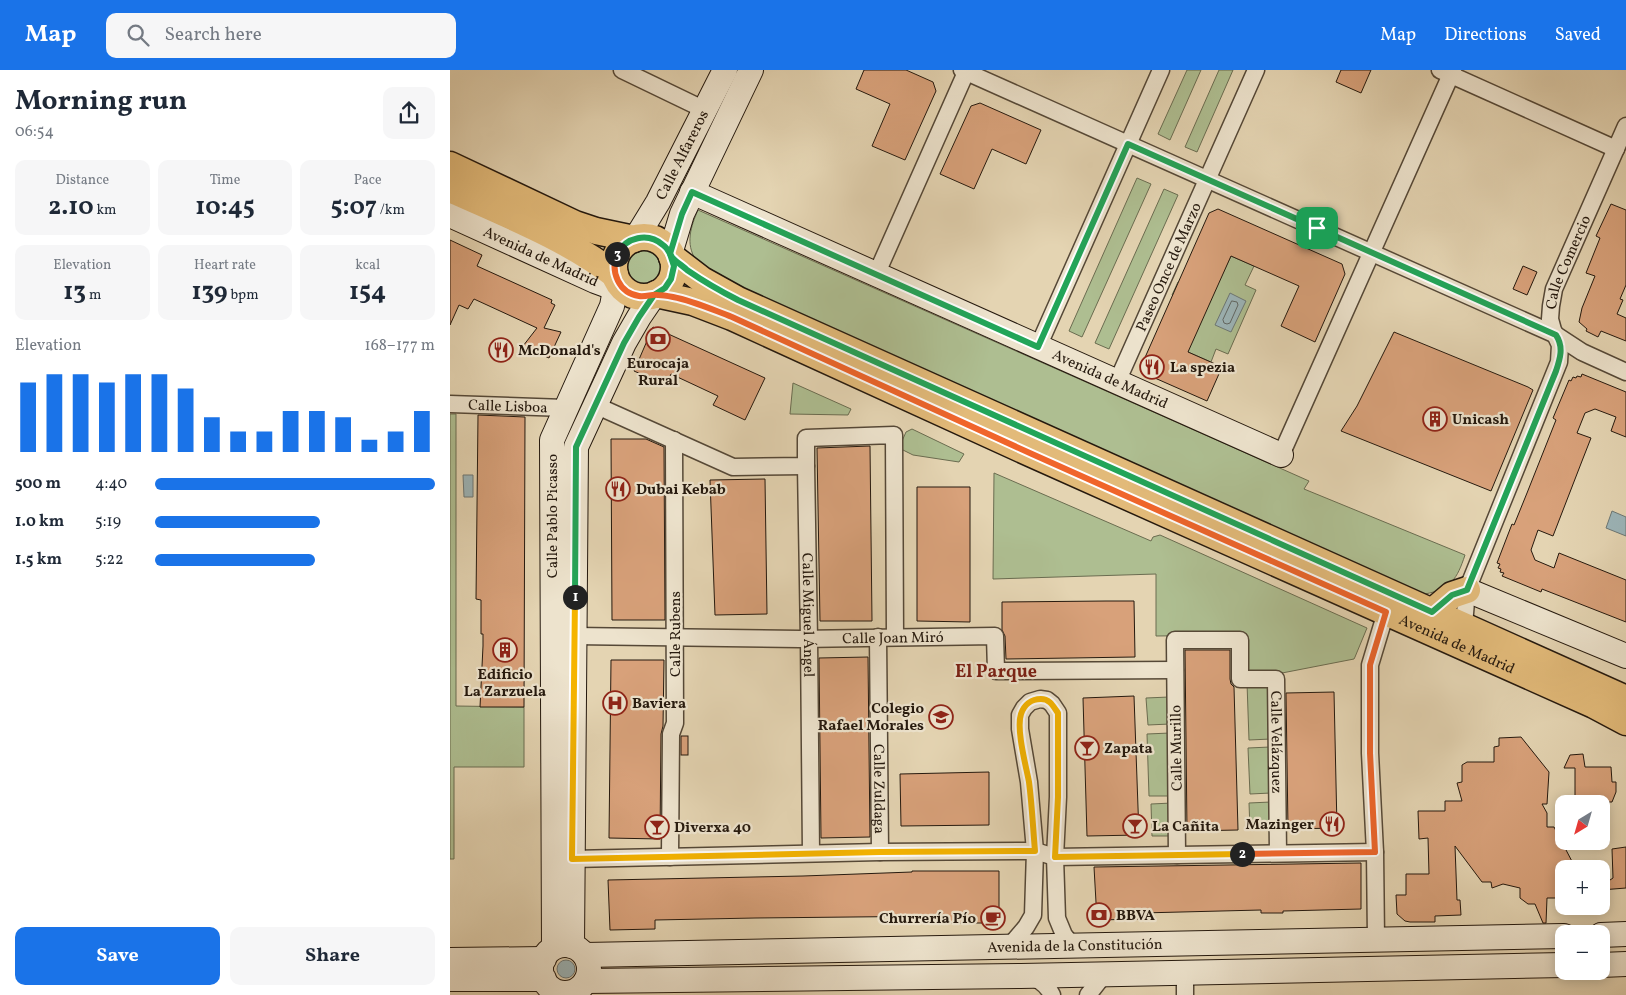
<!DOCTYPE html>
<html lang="en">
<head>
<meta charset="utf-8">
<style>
  :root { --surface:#fff; --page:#f6f6f7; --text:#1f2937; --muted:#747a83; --accent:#1a73e8 }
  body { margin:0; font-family:Vollkorn,serif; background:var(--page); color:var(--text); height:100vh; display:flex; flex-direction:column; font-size:19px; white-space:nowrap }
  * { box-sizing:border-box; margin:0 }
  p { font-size:16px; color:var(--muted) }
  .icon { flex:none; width:28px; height:28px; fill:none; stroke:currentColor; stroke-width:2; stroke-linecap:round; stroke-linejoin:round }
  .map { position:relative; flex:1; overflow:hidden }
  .details { display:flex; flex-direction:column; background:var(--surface); width:450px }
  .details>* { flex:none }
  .needle { width:32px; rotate:217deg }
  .tools { position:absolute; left:1105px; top:725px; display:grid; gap:10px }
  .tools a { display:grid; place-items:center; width:55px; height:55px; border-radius:10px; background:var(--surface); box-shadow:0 2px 12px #0003; font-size:25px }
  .pin { position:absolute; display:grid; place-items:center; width:42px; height:42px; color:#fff; margin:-21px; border-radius:10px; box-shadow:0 2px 8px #0006 }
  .km { position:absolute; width:25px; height:25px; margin:-12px; border-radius:50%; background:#222; color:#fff; font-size:14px; line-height:25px; text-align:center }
  .round { display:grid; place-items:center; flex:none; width:52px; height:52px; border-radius:10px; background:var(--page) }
  .summary { display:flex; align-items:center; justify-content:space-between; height:85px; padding:0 15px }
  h1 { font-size:28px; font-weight:700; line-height:38px }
  .figures { display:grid; grid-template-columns:repeat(3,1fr); gap:8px; height:85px; padding:5px 15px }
  .figures div { display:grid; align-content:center; border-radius:10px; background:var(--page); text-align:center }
  .figures b { font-size:25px; font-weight:700 }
  .figures small { font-size:14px; font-weight:400 }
  .figures p { font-size:14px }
  .chart { height:140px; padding:10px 15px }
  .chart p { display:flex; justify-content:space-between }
  .chart svg { width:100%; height:90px; margin-top:5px; stroke:var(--accent); stroke-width:6 }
  .cta { display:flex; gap:10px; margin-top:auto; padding:10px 15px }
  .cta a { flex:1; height:58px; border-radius:10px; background:var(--accent); color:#fff; font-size:20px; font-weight:700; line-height:58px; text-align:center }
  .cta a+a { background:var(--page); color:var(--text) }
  ul { padding:0 15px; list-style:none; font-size:16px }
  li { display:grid; grid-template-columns:80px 60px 1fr; align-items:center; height:38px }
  li i { height:12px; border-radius:6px; background:var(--accent) }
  header { display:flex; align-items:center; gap:30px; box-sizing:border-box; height:70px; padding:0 25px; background:var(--accent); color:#fff }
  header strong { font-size:24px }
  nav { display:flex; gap:28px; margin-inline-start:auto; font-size:18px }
  .search { width:350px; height:45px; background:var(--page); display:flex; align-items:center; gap:12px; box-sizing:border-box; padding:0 18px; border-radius:10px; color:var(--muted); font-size:19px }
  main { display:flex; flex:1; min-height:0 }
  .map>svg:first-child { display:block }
  .green { fill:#aebe91; stroke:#6a6c50 }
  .water { fill:#9cb5b9; stroke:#6c7775 }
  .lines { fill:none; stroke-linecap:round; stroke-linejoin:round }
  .shore { stroke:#606764; stroke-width:1 }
  .building { fill:#d8a17a; stroke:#25190e }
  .street-casing { stroke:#554837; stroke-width:19 }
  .secondary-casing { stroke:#25190e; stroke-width:26 }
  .primary-casing { stroke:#25190e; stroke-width:29 }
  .street { stroke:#ede3cd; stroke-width:16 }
  .secondary { stroke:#ede3cd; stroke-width:24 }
  .primary { stroke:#e2ba79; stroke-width:26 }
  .split-1-casing { stroke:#fff; stroke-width:10 }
  .split-2-casing { stroke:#fff; stroke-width:10 }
  .split-3-casing { stroke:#fff; stroke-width:10 }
  .split-4-casing { stroke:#fff; stroke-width:10 }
  .split-1 { stroke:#22a559; stroke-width:6 }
  .split-2 { stroke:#f5b400; stroke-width:6 }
  .split-3 { stroke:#f0652b; stroke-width:6 }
  .split-4 { stroke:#22a559; stroke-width:6 }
  .labels { text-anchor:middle; stroke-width:4.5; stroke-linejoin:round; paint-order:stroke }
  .street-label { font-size:15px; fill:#25190e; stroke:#ede3cd }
  .poi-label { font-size:15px; font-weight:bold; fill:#25190e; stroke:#ede3cd; text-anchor:start }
  .quarter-label { font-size:18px; font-weight:bold; fill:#7a1f14; stroke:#ede3cd }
</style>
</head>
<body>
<header>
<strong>Map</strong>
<div class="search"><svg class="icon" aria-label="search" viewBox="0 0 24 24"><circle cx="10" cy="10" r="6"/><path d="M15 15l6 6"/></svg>Search here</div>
<nav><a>Map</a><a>Directions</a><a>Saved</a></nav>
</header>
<main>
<section class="details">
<div class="summary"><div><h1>Morning run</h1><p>06:54</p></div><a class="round"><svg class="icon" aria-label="share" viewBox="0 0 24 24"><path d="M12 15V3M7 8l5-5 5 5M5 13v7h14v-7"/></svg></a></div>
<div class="figures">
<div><p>Distance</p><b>2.10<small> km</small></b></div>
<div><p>Time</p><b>10:45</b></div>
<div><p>Pace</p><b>5:07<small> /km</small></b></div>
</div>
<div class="figures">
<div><p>Elevation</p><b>13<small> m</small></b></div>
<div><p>Heart rate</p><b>139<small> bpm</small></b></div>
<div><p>kcal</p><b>154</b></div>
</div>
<div class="chart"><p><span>Elevation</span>168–177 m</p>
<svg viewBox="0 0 160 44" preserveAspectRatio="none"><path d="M5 44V10M15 44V6M25 44V6M35 44V10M45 44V6M55 44V6M65 44V13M75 44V27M85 44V34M95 44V34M105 44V24M115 44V24M125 44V27M135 44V38M145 44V34M155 44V24"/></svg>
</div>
<ul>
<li><b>500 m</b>4:40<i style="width:100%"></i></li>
<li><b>1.0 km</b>5:19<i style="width:59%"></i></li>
<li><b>1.5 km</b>5:22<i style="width:57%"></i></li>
</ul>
<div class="cta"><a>Save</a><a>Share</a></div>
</section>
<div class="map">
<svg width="1176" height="925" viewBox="0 0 1176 925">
  <rect width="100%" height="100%" fill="#e4d4b2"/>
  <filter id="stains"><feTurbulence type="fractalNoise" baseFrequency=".004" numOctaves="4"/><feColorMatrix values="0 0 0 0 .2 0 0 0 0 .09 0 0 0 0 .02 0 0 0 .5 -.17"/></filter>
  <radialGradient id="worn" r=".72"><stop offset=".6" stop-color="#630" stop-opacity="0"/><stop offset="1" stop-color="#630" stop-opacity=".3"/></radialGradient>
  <g class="green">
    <polygon points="737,0 751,0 720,70 708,64"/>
    <polygon points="769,0 783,0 747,82 735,77"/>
    <polygon points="687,108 701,114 632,267 619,261"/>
    <polygon points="714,119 728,125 659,279 645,273"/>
    <path d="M 248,140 L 859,411 L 854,419 L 1015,485 C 1007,509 1001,519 975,524 L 267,210 C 260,203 251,197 246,190 C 235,174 241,156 248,140 Z"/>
    <circle cx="193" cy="197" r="18"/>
    <polygon points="781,186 804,196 795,215 806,220 778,284 766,279 761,292 738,282 733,230 722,225 728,212 762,226"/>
    <polygon points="343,313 401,339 398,345 340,344"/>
    <polygon points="0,344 6,344 6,636 74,637 74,697 4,697 4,789 0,789"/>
    <polygon points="462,359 514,384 509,392 463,385 449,378 456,362"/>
    <polygon points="544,403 701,471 703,467 710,465 917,558 905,587 904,589 832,603 797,603 796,565 706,566 706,504 543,509"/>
    <polygon points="819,612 821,669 799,670 797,613"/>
    <polygon points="719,627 720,654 698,655 696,628"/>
    <polygon points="720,663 721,726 699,726 697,664"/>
    <polygon points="820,677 821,723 800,724 798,678"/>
    <polygon points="821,732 822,759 800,760 799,733"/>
    <polygon points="722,733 723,766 702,766 701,734"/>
  </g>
  <g class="water">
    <polygon points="780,223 796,231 781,262 765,255"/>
    <polygon points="13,405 23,405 23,427 14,427"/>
    <polygon points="1162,441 1176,447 1176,466 1156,458"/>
    <circle cx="116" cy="899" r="9"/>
  </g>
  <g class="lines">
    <polygon class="shore" points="782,231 787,232 788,235 780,253 777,254 774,253 773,250"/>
  </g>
  <g class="building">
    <polygon points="414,0 456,0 483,12 486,21 455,90 422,76 440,34 406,19"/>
    <polygon points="891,0 921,0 911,23 886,12"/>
    <polygon points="530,33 591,60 576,94 542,79 524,119 490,104 521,36"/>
    <polygon points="1161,134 1176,140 1176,215 1170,229 1173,230 1167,244 1176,248 1176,271 1151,261 1148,267 1136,261 1137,259 1129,252 1132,238 1145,206 1136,203 1150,168 1146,166"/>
    <polygon points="768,139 892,194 895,204 865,272 831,256 849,216 781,186 738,282 772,297 757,331 698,305 693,292 759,143"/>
    <polygon points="0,170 32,185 27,196 102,230 101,233 105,235 94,258 111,262 99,288 73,276 87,258 24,229 18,239 9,235 0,255"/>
    <polygon points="1073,196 1087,202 1077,225 1063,219"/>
    <polygon points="203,257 315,308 295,350 263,335 268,326 221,304 216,315 184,301"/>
    <polygon points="944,262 1078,317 1083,320 1041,421 891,361 907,336"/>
    <polygon points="1132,304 1176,322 1176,367 1161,361 1166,347 1145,339 1135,343 1127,363 1141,368 1132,391 1103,466 1088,460 1081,480 1085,490 1104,498 1109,483 1176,510 1176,552 1092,519 1091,522 1052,506 1054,503 1050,502 1051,499 1048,498 1050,494 1047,493 1062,454 1064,455 1077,423 1106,350 1103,348 1119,310 1121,311 1123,307 1126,308 1127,306 1131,307"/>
    <polygon points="28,345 75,347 74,637 30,637 33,576 33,564 31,564 31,530 26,529"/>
    <polygon points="161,369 196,369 214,377 215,550 162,550"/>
    <polygon points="420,376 422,551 370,551 367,378"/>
    <polygon points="315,409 317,544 265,545 260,410"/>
    <polygon points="467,417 520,417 520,552 467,551"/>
    <polygon points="656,531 684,531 685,587 556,589 555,566 552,560 552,532"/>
    <polygon points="735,580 780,580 780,609 781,614 784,617 788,760 737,761"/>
    <polygon points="418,587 420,767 371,768 369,588"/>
    <polygon points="161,590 214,590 213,656 211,664 210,769 159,768"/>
    <polygon points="884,622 887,758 838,759 836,623"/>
    <polygon points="684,626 689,765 637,766 633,628"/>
    <rect x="231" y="666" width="7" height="19"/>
    <polygon points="1071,667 1099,702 1097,734 1092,734 1097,743 1097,757 1104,757 1126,799 1114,799 1114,828 1097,828 1096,853 1093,853 1085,834 1078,834 1070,828 1070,818 1053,814 1042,818 1041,812 1032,812 1005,776 1007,830 1010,830 1011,845 985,846 985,852 960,852 955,851 947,844 946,825 956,825 956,804 979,804 978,768 969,769 968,741 995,741 995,731 1012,731 1007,713 1012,712 1012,695 1017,692 1044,692 1044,677 1049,676 1049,668"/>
    <polygon points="1133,684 1135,697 1161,697 1162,712 1166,712 1166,722 1162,732 1125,732 1125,698 1114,698 1120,685"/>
    <polygon points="539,702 539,755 451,756 450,704"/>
    <polygon points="1176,777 1176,818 1151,820 1151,816 1163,808 1162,779"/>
    <polygon points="911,793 911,839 833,841 833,843 811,843 811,840 691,843 691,849 647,850 644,797"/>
    <polygon points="462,801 549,801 549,853 499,853 499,846 305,848 205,850 205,859 160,860 158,810 353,806 462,802"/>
  </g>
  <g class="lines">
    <g class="street-casing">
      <g id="street">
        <polyline points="172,0 255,40"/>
        <polyline points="512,0 1106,265 1132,282 1176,302"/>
        <polyline points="990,0 1166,79"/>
        <polyline points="426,205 517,0"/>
        <polyline points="588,277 711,0"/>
        <path id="s1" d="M 667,312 L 806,0"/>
        <path id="s2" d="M 0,334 L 115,338"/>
        <polyline points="145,335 283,397 356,396 356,368 444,365 445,567"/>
        <polyline points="831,385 1003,0"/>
        <path id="s3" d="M 356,396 L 359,569 L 361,783"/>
        <path id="s4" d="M 1014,555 L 1017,520 L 1109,292 L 1110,275 L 1103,260 L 1100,249 L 1101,236 L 1104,219 L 1176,56"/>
        <path id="s5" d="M 124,566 L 350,569 L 545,566 L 546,601 L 725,600"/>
        <path id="s6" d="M 428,567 L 430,782"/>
        <path id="s7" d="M 727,785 L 725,570 L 790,570 L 790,609 L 826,609 L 828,783"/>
        <polyline points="220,787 221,664 225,653 224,370"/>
        <polyline points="122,789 430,782 585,781 605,787 925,782"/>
        <polyline points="926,869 925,782 920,683 920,595 936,542"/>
        <polyline points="559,877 576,857 583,845 585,781 579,712 570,659 570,645 574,638 580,632 590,629 597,630 602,634 608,643 608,727 605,787 607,848 614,865 623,876"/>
        <polyline points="735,902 735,925"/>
        <path d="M 579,906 C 589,909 597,915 602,925"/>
        <polyline points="638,925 649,911 658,903"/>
      </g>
    </g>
    <g class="secondary-casing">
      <g id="secondary">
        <path id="s8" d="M 242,122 L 831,385"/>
        <path id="s9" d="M 0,145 L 145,211 L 183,225"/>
        <path id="s10" d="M 186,168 L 208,132 L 275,0"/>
        <polyline points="220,184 232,144 301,0"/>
        <polyline points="1017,520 1176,586"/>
        <polyline points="1151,865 1176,864"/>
        <circle cx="115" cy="899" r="24"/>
        <polyline points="122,876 126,377 174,273 189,247 204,225"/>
        <polyline points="104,877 102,370 162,236 167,209"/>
        <path id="s11" d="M 135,885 L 1114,866"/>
        <polyline points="0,890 94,889"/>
        <polyline points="1151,895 1176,894"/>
        <polyline points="0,909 94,909"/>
        <polyline points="136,911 571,906 1114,895"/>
      </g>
    </g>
    <g class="primary-casing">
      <g id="primary">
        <polyline points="0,95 125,154 146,161 184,169"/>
        <path d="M 0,119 C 55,144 117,168 165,205"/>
        <circle cx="194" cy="197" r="30"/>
        <polyline points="222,187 252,210 288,230 1176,629"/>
        <path id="s12" d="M 206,224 L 243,232 L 282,247 L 582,384 L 1144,635 L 1176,652"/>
        <polyline points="982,542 1002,525 1017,520"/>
      </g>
    </g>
    <use href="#street" class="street"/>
    <use href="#secondary" class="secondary"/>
    <use href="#primary" class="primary"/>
  </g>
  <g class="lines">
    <g class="split-1-casing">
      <polyline id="split-1" points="125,527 126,377 174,273 189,247 204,225 215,218 221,209 224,196 220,184 232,144 242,122 588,277 678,74 867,158"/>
    </g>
    <g class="split-2-casing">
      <path id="split-2" d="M 125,527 L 122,789 L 430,782 L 585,781 C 583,758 582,735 579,712 C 576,696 566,659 571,644 C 574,635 581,629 591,629 C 600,629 603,636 608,643 L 608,727 L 605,787 L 792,784"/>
    </g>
    <g class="split-3-casing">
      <path id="split-3" d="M 167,184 C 160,202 169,223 189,226 C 196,227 202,224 208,225 C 213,225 218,226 223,227 C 244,231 263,240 282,247 L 582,384 L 936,542 L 920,595 L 920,683 L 925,782 L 792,784"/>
    </g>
    <g class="split-4-casing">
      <path id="split-4" d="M 167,184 C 176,167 198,162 213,175 C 218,178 219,183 222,187 C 226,192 233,196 237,200 C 253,211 270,221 288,230 L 982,542 L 1002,525 L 1017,520 L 1106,301 C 1110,289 1114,277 1106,265 L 867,158"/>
    </g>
    <use href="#split-1" class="split-1"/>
    <use href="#split-2" class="split-2"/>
    <use href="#split-3" class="split-3"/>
    <use href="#split-4" class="split-4"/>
  </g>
  <defs>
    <g id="bank-ring" transform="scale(1.25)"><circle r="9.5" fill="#ede3cd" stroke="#8f2418" stroke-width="1.5"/><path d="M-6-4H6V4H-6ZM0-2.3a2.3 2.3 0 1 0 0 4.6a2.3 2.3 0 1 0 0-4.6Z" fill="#8f2418"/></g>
    <g id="restaurant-ring" transform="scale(1.25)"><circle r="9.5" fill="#ede3cd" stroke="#8f2418" stroke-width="1.5"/><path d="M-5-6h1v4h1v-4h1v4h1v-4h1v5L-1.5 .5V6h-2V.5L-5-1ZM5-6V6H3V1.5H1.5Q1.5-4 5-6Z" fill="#8f2418"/></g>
    <g id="building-ring" transform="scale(1.25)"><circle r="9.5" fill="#ede3cd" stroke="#8f2418" stroke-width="1.5"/><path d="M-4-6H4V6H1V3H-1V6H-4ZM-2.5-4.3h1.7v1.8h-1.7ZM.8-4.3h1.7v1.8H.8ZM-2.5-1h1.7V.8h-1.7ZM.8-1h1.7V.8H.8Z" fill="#8f2418"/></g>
    <g id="hospital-ring" transform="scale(1.25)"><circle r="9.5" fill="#ede3cd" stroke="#8f2418" stroke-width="1.5"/><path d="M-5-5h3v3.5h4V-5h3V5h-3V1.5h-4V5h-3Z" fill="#8f2418"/></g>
    <g id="school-ring" transform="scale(1.25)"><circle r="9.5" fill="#ede3cd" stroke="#8f2418" stroke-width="1.5"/><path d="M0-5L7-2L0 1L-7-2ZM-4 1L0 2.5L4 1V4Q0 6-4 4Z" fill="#8f2418"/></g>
    <g id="bar-ring" transform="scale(1.25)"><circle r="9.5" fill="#ede3cd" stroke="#8f2418" stroke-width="1.5"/><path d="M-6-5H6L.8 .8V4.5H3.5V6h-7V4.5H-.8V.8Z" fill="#8f2418"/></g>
    <g id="cafe-ring" transform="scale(1.25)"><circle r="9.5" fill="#ede3cd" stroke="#8f2418" stroke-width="1.5"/><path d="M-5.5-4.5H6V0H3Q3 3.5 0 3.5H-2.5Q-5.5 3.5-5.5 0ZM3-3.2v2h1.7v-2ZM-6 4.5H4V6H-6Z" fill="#8f2418"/></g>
  </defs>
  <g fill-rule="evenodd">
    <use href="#bank-ring" x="208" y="269"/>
    <use href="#restaurant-ring" x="51" y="280"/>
    <use href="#restaurant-ring" x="702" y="297"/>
    <use href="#building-ring" x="985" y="349"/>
    <use href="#restaurant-ring" x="168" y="419"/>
    <use href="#building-ring" x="55" y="580"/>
    <use href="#hospital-ring" x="165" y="633"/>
    <use href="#school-ring" x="491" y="647"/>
    <use href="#bar-ring" x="637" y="678"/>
    <use href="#restaurant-ring" x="882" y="754"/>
    <use href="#bar-ring" x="685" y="756"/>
    <use href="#bar-ring" x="207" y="757"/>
    <use href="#bank-ring" x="649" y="845"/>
    <use href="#cafe-ring" x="543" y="848"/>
  </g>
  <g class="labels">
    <g class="street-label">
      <text dy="5" stroke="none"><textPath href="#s10" startOffset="95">Calle Alfareros</textPath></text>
      <text dy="5" stroke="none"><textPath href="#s9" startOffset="100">Avenida de Madrid</textPath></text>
      <text dy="5" stroke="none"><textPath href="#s4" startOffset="386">Calle Comercio</textPath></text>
      <text dy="5" stroke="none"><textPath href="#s1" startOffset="126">Paseo Once de Marzo</textPath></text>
      <text dy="5" stroke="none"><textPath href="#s8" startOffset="458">Avenida de Madrid</textPath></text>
      <text dy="5" stroke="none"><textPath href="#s2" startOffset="58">Calle Lisboa</textPath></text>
      <text transform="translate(102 446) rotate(-90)" y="5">Calle Pablo Picasso</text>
      <text dy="5" stroke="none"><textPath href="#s3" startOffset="149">Calle Miguel Ángel</textPath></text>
      <text transform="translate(225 564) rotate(-90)" y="5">Calle Rubens</text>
      <text dy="5" stroke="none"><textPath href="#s5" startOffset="319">Calle Joan Miró</textPath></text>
      <text dy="5" stroke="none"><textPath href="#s12" startOffset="875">Avenida de Madrid</textPath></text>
      <text dy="5" stroke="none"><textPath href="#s7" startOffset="418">Calle Velázquez</textPath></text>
      <text transform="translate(726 678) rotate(-91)" y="5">Calle Murillo</text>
      <text dy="5" stroke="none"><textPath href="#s6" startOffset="152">Calle Zuldaga</textPath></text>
      <text dy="5" stroke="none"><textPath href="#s11" startOffset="490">Avenida de la Constitución</textPath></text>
    </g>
    <g class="poi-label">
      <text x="68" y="285">McDonald's</text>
      <text x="208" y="298" text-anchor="middle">Eurocaja<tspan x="208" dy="17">Rural</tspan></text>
      <text x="720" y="302">La spezia</text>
      <text x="1002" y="354">Unicash</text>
      <text x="186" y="424">Dubai Kebab</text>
      <text x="55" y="609" text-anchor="middle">Edificio<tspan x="55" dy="17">La Zarzuela</tspan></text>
      <text x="182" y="638">Baviera</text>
      <text x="474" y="643" text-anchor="end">Colegio<tspan x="474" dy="17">Rafael Morales</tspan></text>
      <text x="654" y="683">Zapata</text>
      <text x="864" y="759" text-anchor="end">Mazinger</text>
      <text x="702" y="761">La Cañita</text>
      <text x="224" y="762">Diverxa 40</text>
      <text x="666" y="850">BBVA</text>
      <text x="526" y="853" text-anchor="end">Churrería Pío</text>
    </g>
    <g class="quarter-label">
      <text x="546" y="607">El Parque</text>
    </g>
  </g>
  <rect width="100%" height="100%" filter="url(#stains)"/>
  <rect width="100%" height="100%" fill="url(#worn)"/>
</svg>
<div class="tools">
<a><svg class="needle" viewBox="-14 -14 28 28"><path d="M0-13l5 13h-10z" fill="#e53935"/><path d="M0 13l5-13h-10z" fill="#747a83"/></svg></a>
<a>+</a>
<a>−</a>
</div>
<div class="pin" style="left:867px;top:158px;background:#1e9e55"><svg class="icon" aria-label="arrive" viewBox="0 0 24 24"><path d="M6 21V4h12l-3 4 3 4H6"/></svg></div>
<b class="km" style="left:125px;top:527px">1</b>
<b class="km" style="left:792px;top:784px">2</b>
<b class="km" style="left:167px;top:184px">3</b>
</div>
</main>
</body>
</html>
